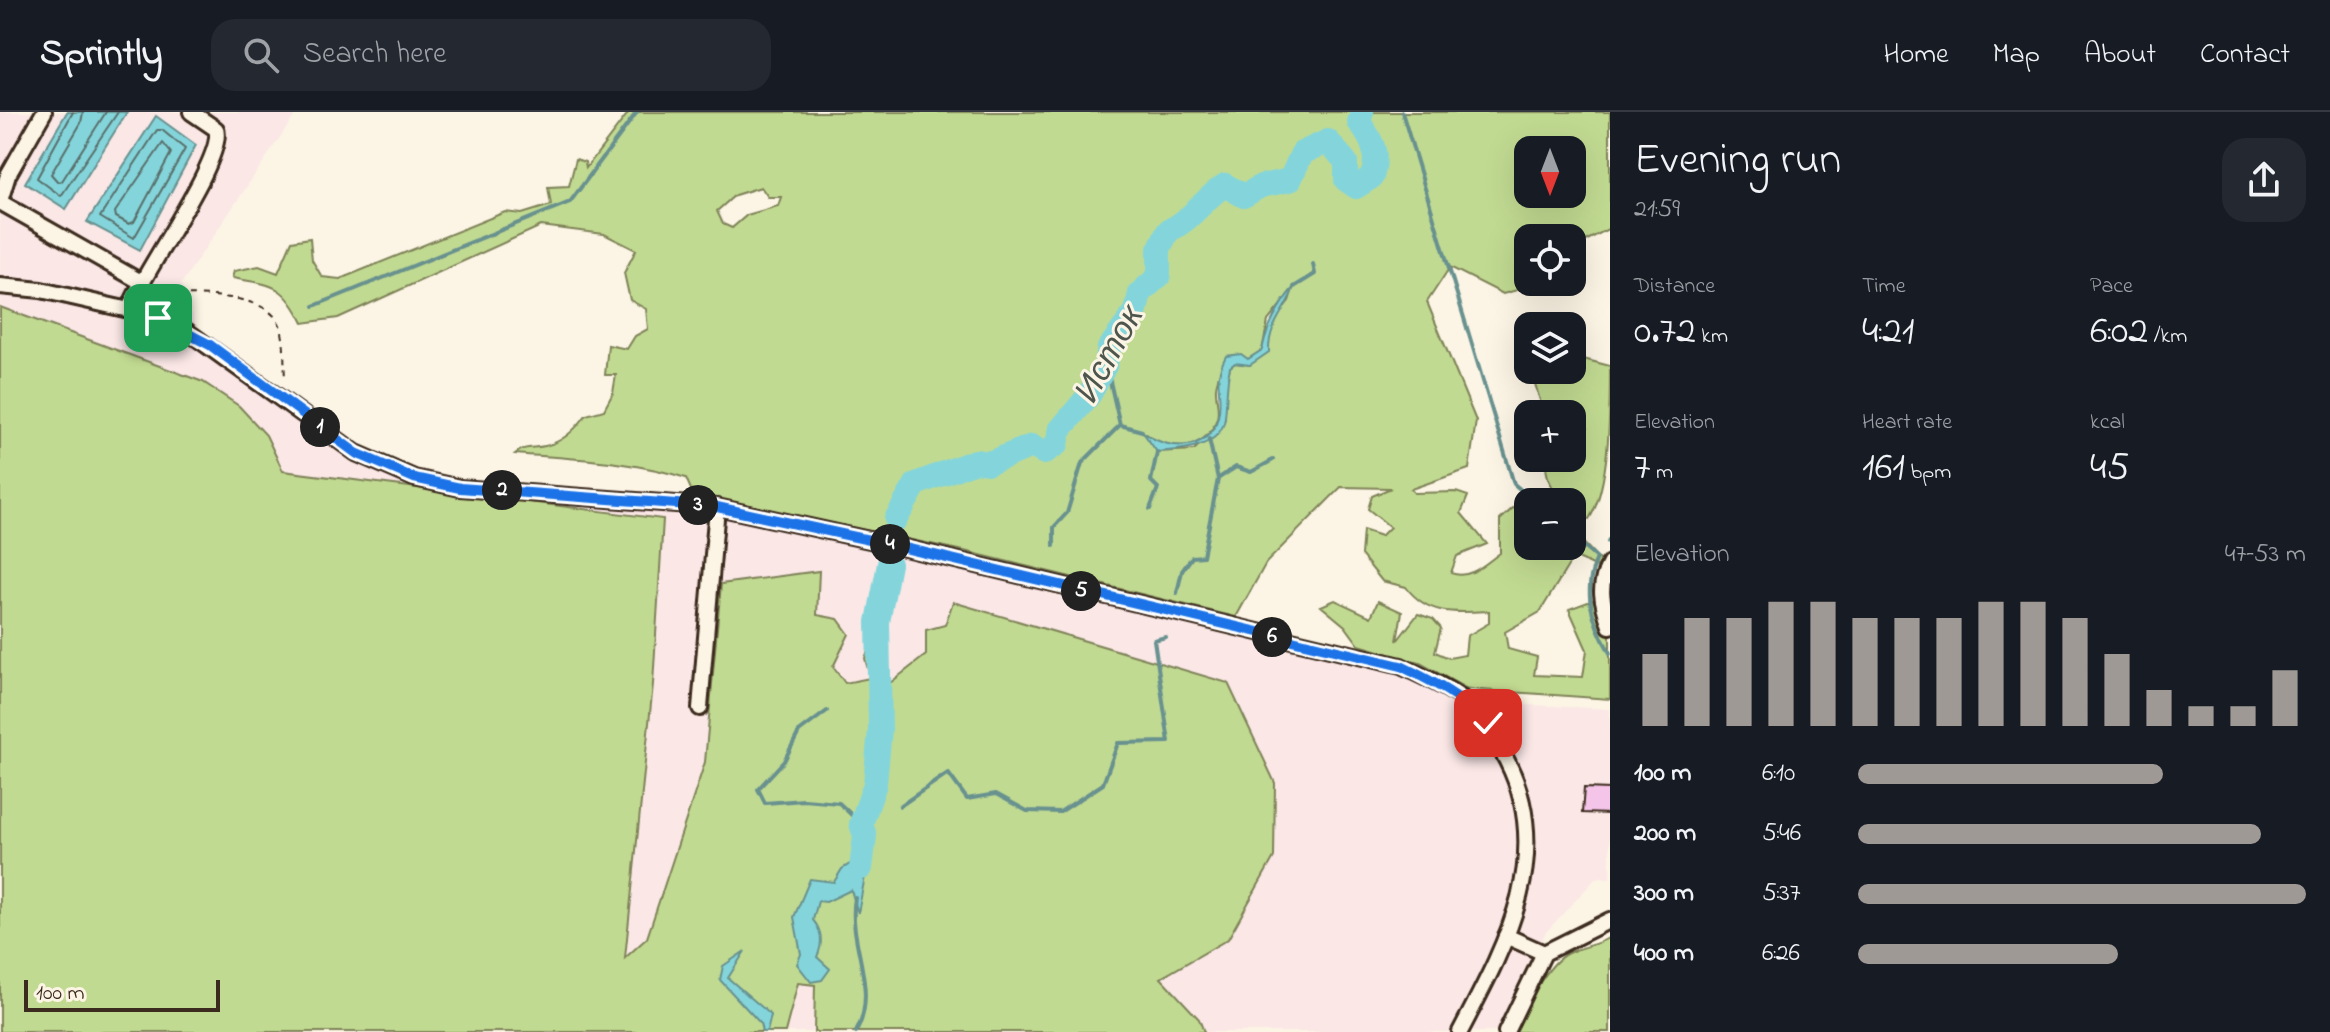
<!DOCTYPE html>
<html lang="en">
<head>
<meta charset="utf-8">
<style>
  :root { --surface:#171b24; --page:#242831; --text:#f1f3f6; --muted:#9ea1a6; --line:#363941; --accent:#9f9995 }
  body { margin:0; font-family:"Indie Flower",sans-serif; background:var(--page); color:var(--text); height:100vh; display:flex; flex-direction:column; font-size:30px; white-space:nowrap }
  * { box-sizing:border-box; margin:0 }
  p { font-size:26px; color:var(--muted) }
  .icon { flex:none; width:44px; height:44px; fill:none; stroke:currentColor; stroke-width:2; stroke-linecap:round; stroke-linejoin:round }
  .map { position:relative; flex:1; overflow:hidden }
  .drawer { display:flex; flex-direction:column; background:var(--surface); width:720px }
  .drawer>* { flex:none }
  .needle { width:52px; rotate:180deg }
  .fabs { position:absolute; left:1514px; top:24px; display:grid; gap:16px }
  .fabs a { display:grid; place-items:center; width:72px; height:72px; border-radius:16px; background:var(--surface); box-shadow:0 8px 32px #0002; font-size:40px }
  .scale { position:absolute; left:24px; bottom:20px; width:196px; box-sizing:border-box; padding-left:8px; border:4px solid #3b2a1e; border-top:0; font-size:22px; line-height:28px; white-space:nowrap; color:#3b2a1e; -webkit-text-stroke:6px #fcf5e5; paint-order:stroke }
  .pin { position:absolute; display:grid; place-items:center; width:68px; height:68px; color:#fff; margin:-34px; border-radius:16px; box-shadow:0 4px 12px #0006 }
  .km { position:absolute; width:40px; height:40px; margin:-20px; border-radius:50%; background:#222; color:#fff; font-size:22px; line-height:40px; text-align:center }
  .round { display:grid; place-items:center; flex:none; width:84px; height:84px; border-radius:24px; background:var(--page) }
  .headline { display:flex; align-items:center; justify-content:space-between; height:136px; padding:0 24px }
  h1 { font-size:44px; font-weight:600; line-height:60px }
  .stats { display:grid; grid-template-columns:repeat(3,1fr); gap:12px; height:136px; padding:8px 24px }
  .stats div { display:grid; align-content:center }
  .stats b { font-size:40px; font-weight:600 }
  .stats small { font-size:22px; font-weight:400 }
  .stats p { font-size:22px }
  .chart { height:224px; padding:16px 24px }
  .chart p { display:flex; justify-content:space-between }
  .chart svg { width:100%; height:144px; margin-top:8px; stroke:var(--accent); stroke-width:6 }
  ul { padding:0 24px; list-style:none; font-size:26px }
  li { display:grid; grid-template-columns:128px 96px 1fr; align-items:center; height:60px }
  li i { height:20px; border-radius:10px; background:var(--accent) }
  header { display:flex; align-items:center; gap:48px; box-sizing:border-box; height:112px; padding:0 40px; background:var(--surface); border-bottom:2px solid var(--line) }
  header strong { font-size:38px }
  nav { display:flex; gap:44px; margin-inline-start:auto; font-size:28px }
  .search { width:560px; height:72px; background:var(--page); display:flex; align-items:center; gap:20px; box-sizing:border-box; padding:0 28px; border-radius:24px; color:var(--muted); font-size:30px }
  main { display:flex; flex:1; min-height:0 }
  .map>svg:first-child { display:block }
  .built { fill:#fae7e6 }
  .green { fill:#c1da91; stroke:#7e8258; stroke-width:2; fill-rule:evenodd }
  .water { fill:#84d5db; stroke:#67918f; stroke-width:2 }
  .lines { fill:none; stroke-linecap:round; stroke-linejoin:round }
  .shore { stroke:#586e6a; stroke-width:2 }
  .stream { stroke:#67918f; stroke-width:4 }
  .river { stroke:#84d5db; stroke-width:24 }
  .building { fill:#f4c5e8; stroke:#3b2a1e; stroke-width:2 }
  .minor-casing { stroke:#3b2a1e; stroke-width:20 }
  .path { stroke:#3b2a1e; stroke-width:2; stroke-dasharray:6 6; stroke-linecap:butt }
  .minor { stroke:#fcf5e5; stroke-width:14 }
  .route-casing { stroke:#fff; stroke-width:16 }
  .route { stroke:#1a73e8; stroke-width:10 }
  .labels { text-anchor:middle; stroke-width:6; stroke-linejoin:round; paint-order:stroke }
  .water-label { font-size:34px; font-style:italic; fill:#4d554d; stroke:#fcf5e5 }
</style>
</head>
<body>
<header>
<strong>Sprintly</strong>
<div class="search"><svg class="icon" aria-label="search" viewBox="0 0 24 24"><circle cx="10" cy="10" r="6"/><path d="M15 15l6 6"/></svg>Search here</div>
<nav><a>Home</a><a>Map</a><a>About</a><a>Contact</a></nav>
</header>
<main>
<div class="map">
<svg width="1610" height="920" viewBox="0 0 1610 920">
  <rect width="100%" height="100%" fill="#fcf5e5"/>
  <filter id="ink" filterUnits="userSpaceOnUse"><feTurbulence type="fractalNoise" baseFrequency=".0125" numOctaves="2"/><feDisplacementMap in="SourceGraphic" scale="16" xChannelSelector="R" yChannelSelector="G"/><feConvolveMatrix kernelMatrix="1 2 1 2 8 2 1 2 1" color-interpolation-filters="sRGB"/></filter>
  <g filter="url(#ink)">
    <polygon class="built" points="0,0 297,0 181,172 197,217 355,329 400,353 459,369 629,378 723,391 1417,552 1492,591 1610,597 1610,766 1596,766 1545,821 1496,920 0,920"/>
    <g class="green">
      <path d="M 629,0 L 1610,0 L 1610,116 L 1578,133 L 1572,145 L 1572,126 L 1528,126 L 1528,170 L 1546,170 L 1503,182 L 1450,155 L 1427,190 L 1476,309 L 1469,357 L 1411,377 L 1414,381 L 1456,380 L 1468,384 L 1461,401 L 1487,432 L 1457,444 L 1451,461 C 1470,468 1485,452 1500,441 L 1500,408 L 1513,396 L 1528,402 L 1528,434 L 1572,434 L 1572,419 L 1601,449 L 1597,455 L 1574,444 L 1540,500 L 1505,520 L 1508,537 L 1537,545 L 1534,563 L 1583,565 L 1587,538 L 1569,497 L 1596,487 L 1610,523 L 1610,587 L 1467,577 L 1420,551 L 1359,533 L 1345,514 L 1321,494 L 1335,488 L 1371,505 L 1378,489 L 1402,500 L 1397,529 L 1418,502 L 1433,507 L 1441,516 L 1435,540 L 1449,546 L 1465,543 L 1467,524 L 1489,511 L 1489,499 C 1455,501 1428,504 1406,475 L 1382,469 L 1361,443 L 1363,418 L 1381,424 L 1390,415 L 1368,397 L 1372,384 L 1391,376 L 1341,375 L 1266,451 L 1236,505 L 964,439 L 712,386 L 692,380 L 686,366 C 631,348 572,347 515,342 C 526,333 532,337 545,334 C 563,330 576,317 586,303 L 604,298 L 613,281 L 616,263 L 605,263 L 608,233 L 627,237 L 635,224 L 648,217 L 646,197 L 630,188 L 624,161 L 636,138 L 604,122 L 541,114 L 338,206 L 303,211 C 284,172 273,173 232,166 L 234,159 L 259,154 L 278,161 L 292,129 L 310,126 L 312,148 L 322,165 L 340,167 L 505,100 L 522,102 L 551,93 L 548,75 L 569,74 L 576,47 L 585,50 L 586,56 ZM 1528,38 L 1572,38 L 1572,82 L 1528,82 ZM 761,75 L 768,85 L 781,85 L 778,94 L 747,103 L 732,116 L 723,112 L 717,99 L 735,83 ZM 1293,177 L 1289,189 L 1272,210 L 1268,231 L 1250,253 L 1235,251 L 1230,255 L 1224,280 L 1225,307 L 1194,338 L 1157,340 L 1145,321 C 1169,340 1206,340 1217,306 C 1220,296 1215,285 1216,275 C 1217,265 1223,254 1226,245 L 1248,247 L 1262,238 L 1268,209 Z"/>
      <polygon points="0,195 203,270 239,294 266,323 283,359 663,407 653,572 625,846 647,826 705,650 721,472 819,459 817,503 838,507 849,522 833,555 845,571 870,566 865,546 873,527 883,536 874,556 890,571 926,543 926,518 945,513 953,490 1228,571 1275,671 1274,745 1228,827 1161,866 1199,907 1204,920 814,920 815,873 798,871 785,920 0,920"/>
      <path d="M 1572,244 L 1610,254 C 1610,298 1610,376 1589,407 L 1572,404 L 1572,390 L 1560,390 C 1553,375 1543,363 1547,346 L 1572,346 L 1572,327 L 1587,316 L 1572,302 L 1544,302 L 1533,265 L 1552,258 L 1572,258 Z"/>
      <path d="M 1610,825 L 1610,920 L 1512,920 C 1520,901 1549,849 1568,841 C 1582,834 1596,834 1610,825 Z"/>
    </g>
    <g class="water">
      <polygon points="67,0 127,0 66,97 25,71"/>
      <polygon points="156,4 196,33 140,138 87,110"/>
      <path d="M 1294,175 C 1286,199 1268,212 1269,240 L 1250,253 L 1235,251 L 1230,255 C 1226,273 1227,288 1225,305 C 1222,337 1179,338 1157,340 L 1142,319 C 1165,339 1209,342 1218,305 C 1224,281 1211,272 1226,244 L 1241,242 L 1248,247 L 1262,238 C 1267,213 1278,194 1294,175 Z"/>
      <path d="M 865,724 L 867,754 L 858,801 L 851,778 L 826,790 L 818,789 L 813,808 C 822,819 823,832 817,845 L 830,857 L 822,868 L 811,870 L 797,852 L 801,842 L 794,805 L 810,767 L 834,770 L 842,757 L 853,750 Z"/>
      <polygon points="745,839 728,866 771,903 767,920 762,920 760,911 720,868 723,854"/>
    </g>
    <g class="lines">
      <g class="shore">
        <polyline points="73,0 37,66 61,84 118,0"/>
        <polyline points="83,0 81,11 51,62 58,70 62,69 106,0"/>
        <polygon points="157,18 162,18 185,37 134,126 100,105"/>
        <polygon points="163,31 171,41 134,110 129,112 116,105 115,100"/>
      </g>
      <g class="stream">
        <polyline points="1402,0 1514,372 1535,390"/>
        <polyline points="1294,175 1315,162 1313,152"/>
        <polyline points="314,194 570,90 637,0"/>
        <polyline points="1106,252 1120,313 1142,319"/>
        <polyline points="1219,366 1236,355 1251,360 1273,348"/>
        <polyline points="1150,397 1158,376 1151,369 1157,340"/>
        <path d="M 1572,424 L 1597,446 C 1582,480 1592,509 1610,541"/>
        <polyline points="1608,430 1610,427"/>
        <polyline points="1054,434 1054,415 1067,401 1082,351 1120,313"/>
        <polyline points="1177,481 1182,459 1192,445 1203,444 1218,367 1209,327"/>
        <polyline points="827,599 799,620 784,649 758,677 765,691 804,688 839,691 861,712"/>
        <polyline points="900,694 948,661 967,687 996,682 1027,699 1060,700 1103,672 1118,631 1169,630 1154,528 1166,525"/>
        <path d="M 855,786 C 847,831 880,877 856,920"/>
      </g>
      <g class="river">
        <path d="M 896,407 L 916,372 L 975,349 L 989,351 L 1032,334 L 1044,341 L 1057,332 L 1060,318 L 1090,282 L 1106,252 L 1109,236 L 1136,199 L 1140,181 L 1159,164 L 1159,137 L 1168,119 C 1192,108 1203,87 1225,73 L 1244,84 L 1261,74 L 1290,68 L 1302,41 L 1328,29 L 1346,50 L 1346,68 L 1356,75 L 1372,65 C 1379,41 1373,29 1359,10 L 1362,0"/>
        <polyline points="861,756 865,724 861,712 875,672 880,617 878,510 889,452"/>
      </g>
    </g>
    <polygon class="building" points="1584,676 1610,677 1610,702 1582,701"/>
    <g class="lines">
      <g class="minor-casing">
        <g id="minor">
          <polyline points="0,89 8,63 44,0"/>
          <polyline points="0,90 141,170"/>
          <polyline points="0,174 41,178 129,198 184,217 356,341 414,366 460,376 717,395 700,596"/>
          <path d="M 129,198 C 141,161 227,45 216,17 L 191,0"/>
          <path d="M 717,395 L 888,432 L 1401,554 C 1431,568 1467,583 1488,611 C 1496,621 1500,637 1507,649 C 1555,744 1505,834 1460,920"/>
          <path d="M 1610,451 C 1597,474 1602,490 1610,514"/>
          <polyline points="1506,824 1544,841"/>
          <polyline points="1506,920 1544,841 1610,808"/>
        </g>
      </g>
      <path class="path" d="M 153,183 C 186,184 270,177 281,216 C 285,231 284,251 285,267"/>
      <use href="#minor" class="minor"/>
    </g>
  </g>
  <g class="lines" filter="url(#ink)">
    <g class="route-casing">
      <path id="route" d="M 158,206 L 210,233 L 356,341 L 414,366 L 460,376 L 717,395 L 888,432 L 1401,554 C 1434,570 1462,585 1488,611"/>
    </g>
    <use href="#route" class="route"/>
  </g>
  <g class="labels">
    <g class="water-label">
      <text transform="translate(1108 241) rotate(-61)" y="12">Исток</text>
    </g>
  </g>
</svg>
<div class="fabs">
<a><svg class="needle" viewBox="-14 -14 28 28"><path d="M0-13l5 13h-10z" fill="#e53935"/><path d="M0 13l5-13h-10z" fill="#9ea1a6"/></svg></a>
<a><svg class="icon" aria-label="locate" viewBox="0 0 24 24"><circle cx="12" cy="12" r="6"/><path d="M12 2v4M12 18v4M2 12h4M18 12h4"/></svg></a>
<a><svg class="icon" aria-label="layers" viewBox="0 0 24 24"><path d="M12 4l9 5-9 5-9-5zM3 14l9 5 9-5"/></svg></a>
<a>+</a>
<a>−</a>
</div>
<div class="scale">100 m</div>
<div class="pin" style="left:158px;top:206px;background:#1e9e55"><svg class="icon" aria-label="arrive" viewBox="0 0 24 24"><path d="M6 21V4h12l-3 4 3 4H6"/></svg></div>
<div class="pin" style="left:1488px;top:611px;background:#d93025"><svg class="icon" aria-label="check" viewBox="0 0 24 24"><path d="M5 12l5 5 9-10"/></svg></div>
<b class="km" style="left:320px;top:315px">1</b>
<b class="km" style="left:502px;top:378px">2</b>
<b class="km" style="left:698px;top:393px">3</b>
<b class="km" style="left:890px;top:432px">4</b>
<b class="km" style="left:1081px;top:479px">5</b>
<b class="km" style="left:1272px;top:525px">6</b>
</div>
<section class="drawer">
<div class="headline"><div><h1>Evening run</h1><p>21:59</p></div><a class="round"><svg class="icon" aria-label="share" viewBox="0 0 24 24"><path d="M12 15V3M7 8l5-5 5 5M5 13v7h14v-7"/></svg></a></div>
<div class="stats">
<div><p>Distance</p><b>0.72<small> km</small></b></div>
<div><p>Time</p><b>4:21</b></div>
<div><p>Pace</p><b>6:02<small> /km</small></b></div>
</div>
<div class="stats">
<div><p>Elevation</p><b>7<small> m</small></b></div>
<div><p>Heart rate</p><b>161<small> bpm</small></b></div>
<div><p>kcal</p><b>45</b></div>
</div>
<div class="chart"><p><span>Elevation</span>47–53 m</p>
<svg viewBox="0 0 160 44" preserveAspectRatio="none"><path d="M5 44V22M15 44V11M25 44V11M35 44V6M45 44V6M55 44V11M65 44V11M75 44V11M85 44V6M95 44V6M105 44V11M115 44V22M125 44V33M135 44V38M145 44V38M155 44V27"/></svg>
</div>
<ul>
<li><b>100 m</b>6:10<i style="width:68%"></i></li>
<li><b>200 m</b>5:46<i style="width:90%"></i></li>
<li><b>300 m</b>5:37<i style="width:100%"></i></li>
<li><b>400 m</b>6:26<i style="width:58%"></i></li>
</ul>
</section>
</main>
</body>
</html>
